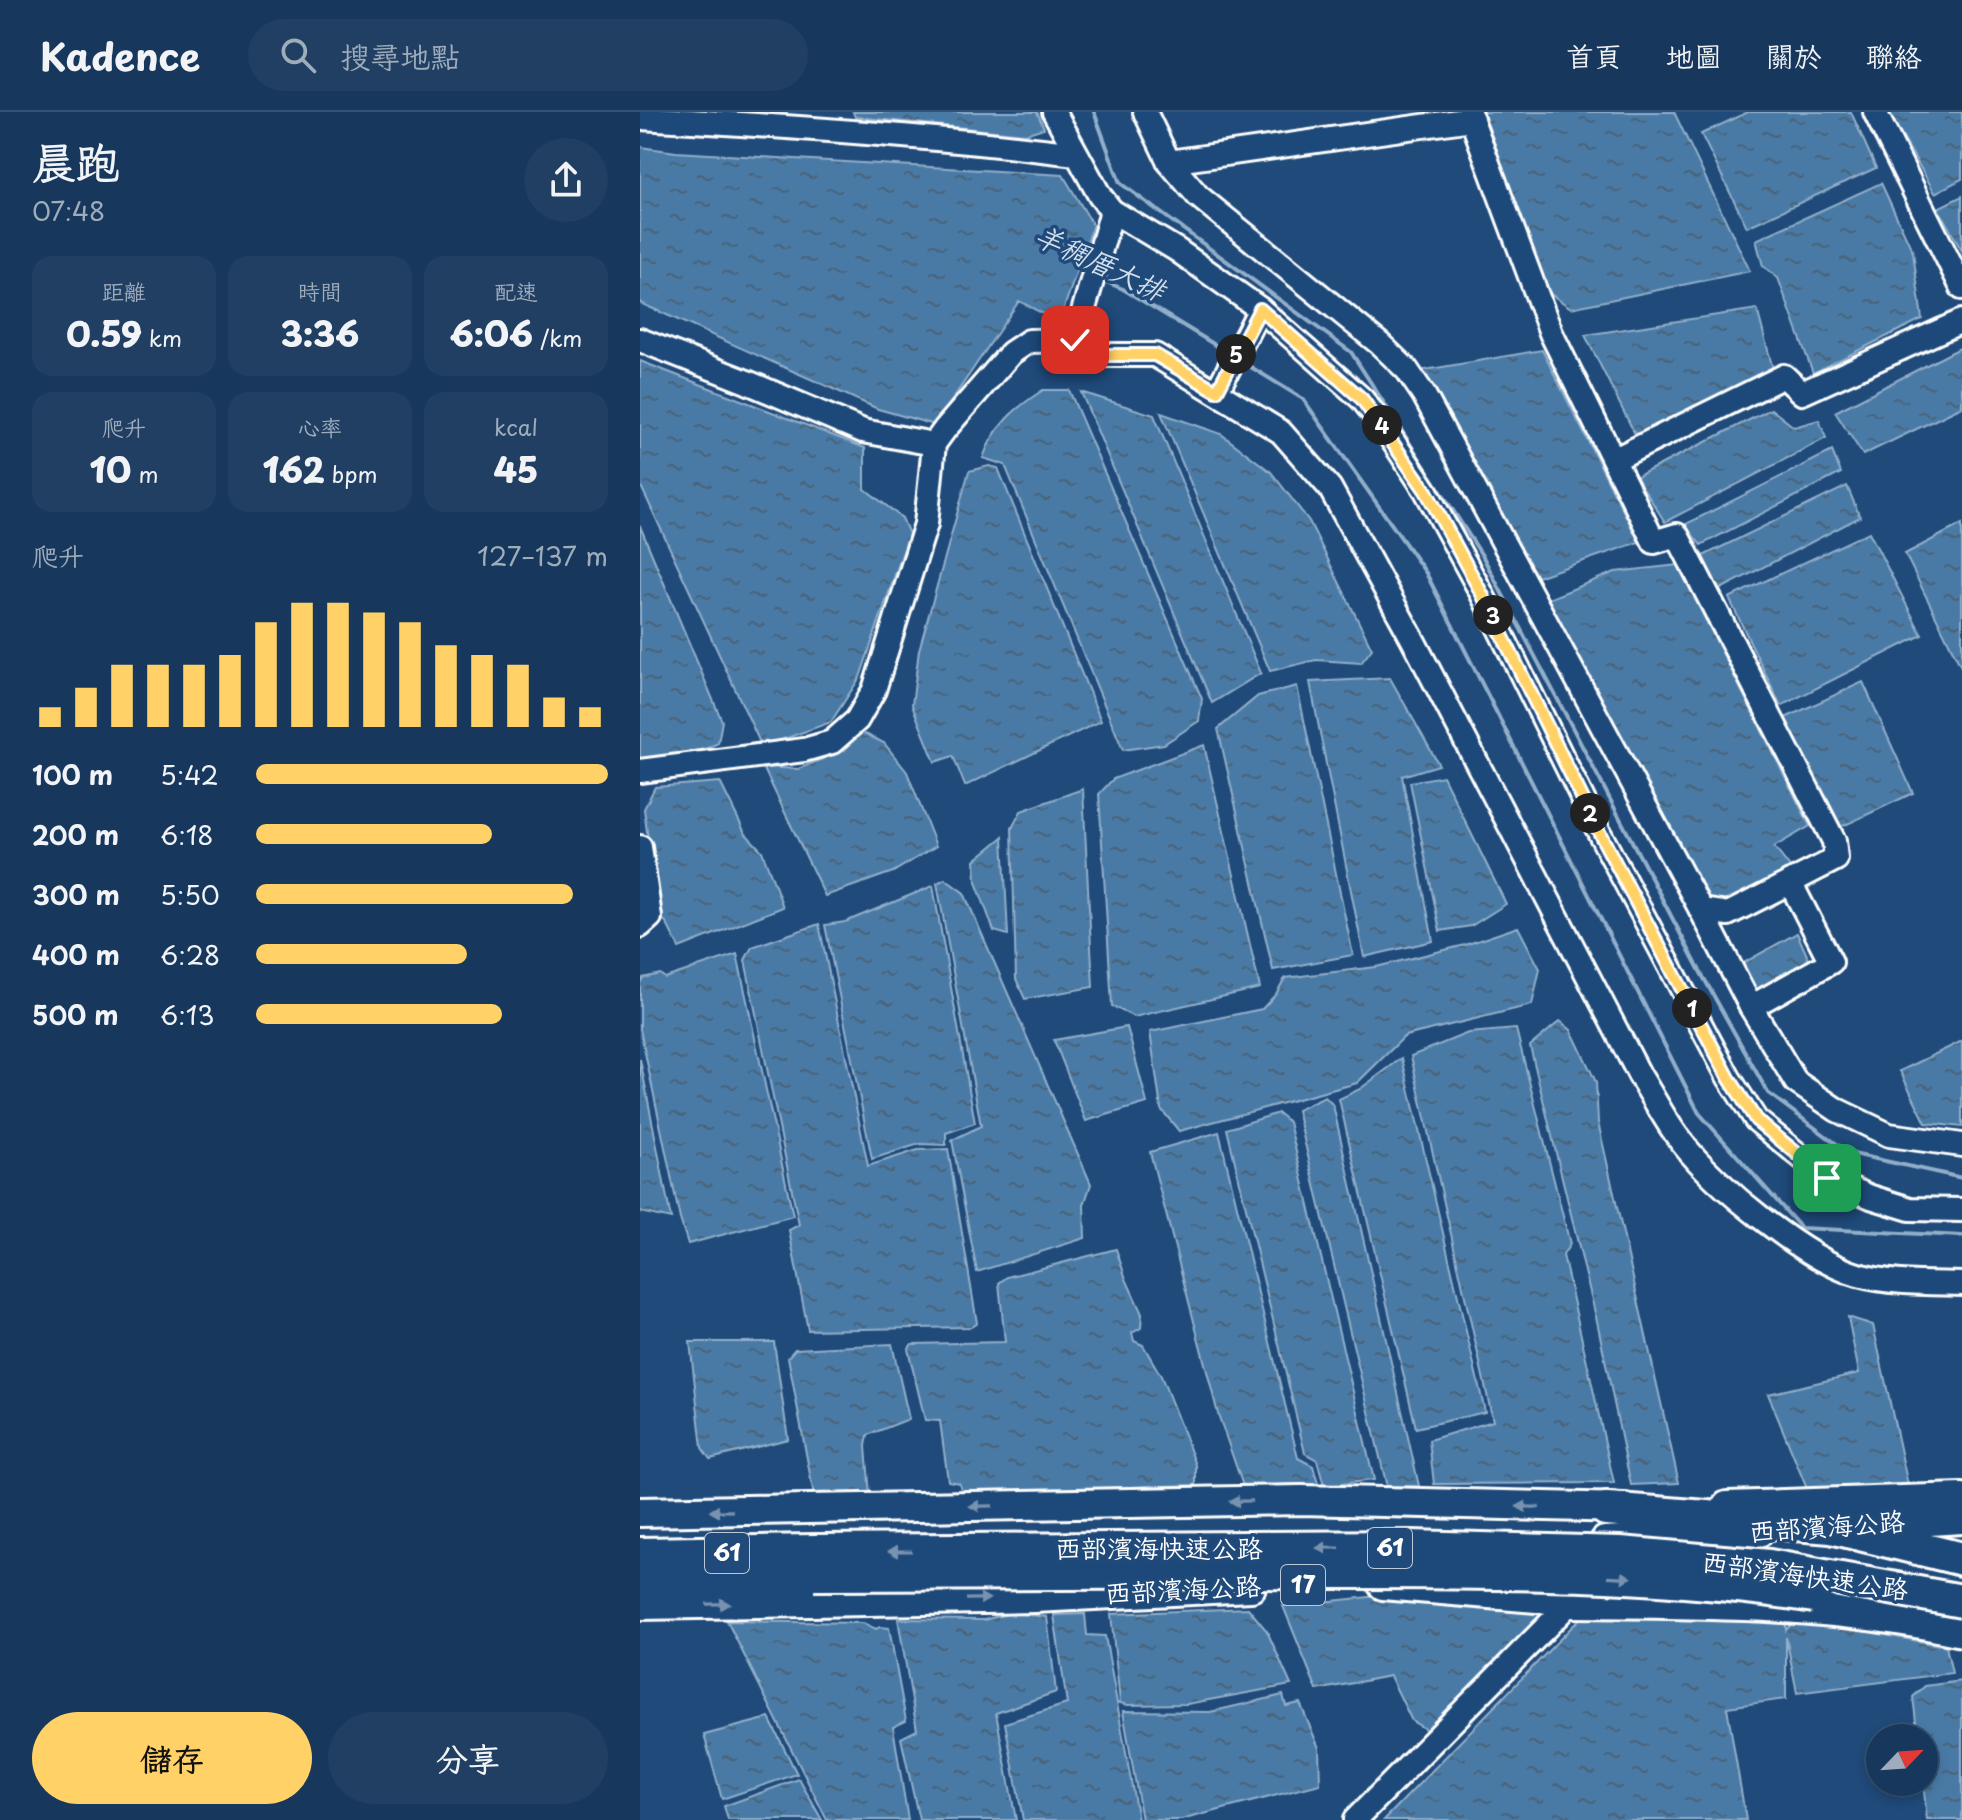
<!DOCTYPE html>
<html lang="zh-TW">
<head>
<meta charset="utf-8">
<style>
  :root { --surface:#17385c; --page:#203f62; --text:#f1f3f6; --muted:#9eacbb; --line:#365272; --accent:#ffd166 }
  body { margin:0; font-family:"Playpen Sans","LXGW WenKai TC",sans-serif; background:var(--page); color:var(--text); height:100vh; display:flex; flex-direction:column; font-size:30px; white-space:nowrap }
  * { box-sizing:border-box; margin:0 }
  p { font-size:26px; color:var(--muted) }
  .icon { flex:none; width:44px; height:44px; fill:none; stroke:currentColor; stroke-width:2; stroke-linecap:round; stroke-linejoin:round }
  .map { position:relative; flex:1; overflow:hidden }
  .sheet { display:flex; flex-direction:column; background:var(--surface); width:640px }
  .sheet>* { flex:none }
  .needle { width:52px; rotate:65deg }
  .tools { position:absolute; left:1226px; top:1612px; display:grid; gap:16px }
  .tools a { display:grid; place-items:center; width:72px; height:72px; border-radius:50%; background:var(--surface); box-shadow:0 4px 12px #0003,0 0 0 2px var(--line); font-size:40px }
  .pin { position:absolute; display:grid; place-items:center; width:68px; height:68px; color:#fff; margin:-34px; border-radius:16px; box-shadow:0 4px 12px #0006 }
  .km { position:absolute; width:40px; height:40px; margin:-20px; border-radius:50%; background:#222; color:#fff; font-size:22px; line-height:40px; text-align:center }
  .round { display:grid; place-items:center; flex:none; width:84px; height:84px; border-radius:42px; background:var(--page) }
  .head { display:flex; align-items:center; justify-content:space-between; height:136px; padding:0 32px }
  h1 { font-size:44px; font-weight:800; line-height:60px }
  .stats { display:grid; grid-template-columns:repeat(3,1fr); gap:12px; height:136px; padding:8px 32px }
  .stats div { display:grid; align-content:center; border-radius:20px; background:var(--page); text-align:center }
  .stats b { font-size:34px; font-weight:800 }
  .stats small { font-size:22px; font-weight:400 }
  .stats p { font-size:22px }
  .chart { height:224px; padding:16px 32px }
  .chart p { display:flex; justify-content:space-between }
  .chart svg { width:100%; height:144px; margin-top:8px; stroke:var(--accent); stroke-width:6 }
  .action { display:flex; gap:16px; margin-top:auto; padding:16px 32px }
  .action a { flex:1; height:92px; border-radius:48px; background:var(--accent); color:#111; font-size:32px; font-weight:800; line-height:92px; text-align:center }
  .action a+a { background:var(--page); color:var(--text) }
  ul { padding:0 32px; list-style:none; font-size:26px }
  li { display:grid; grid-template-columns:128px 96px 1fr; align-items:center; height:60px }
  li i { height:20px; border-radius:10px; background:var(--accent) }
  header { display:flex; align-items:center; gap:48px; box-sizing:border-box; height:112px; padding:0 40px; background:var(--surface); border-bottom:2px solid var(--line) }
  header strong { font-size:38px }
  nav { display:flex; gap:44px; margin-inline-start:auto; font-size:28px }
  .search { width:560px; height:72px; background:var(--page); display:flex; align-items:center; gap:20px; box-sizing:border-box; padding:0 28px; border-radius:44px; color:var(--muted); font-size:30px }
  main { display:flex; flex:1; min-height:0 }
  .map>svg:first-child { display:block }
  .water { fill:url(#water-ripples); stroke:#92afca; stroke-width:2 }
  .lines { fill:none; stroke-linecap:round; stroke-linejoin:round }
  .stream { stroke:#92afca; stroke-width:4 }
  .minor-casing { stroke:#fff; stroke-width:28 }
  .major-casing { stroke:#fff; stroke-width:34 }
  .highway-casing { stroke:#fff; stroke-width:38 }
  .minor { stroke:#1f4a7a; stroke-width:22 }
  .major { stroke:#1f4a7a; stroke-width:28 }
  .highway { stroke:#1f4a7a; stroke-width:32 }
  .highway-bridge-casing { stroke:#fff; stroke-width:38; stroke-linecap:butt }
  .highway-bridge { stroke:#1f4a7a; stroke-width:32 }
  .oneway { fill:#7992af }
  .route-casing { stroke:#fff; stroke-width:16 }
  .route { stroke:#ffd166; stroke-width:10 }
  .labels { text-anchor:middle; stroke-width:7; stroke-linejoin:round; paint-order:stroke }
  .shield { fill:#1f4a7a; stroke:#bcc9d7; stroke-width:2 }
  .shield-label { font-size:24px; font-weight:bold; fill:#fff }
  .street-label { font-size:26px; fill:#fff; stroke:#1f4a7a }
  .water-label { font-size:28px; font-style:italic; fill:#d2dee9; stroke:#1f4a7a }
</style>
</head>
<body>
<header>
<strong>Kadence</strong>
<div class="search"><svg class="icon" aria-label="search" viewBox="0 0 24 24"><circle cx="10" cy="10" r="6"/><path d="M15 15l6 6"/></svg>搜尋地點</div>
<nav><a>首頁</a><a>地圖</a><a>關於</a><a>聯絡</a></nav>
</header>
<main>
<section class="sheet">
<div class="head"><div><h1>晨跑</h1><p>07:48</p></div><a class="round"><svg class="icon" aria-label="share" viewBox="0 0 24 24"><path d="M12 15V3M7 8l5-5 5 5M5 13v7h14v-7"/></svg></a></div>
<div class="stats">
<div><p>距離</p><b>0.59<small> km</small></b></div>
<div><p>時間</p><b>3:36</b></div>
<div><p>配速</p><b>6:06<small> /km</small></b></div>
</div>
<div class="stats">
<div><p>爬升</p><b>10<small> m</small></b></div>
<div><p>心率</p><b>162<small> bpm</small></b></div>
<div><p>kcal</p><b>45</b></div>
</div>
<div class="chart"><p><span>爬升</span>127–137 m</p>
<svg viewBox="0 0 160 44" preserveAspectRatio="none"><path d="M5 44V38M15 44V32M25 44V25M35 44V25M45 44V25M55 44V22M65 44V12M75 44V6M85 44V6M95 44V9M105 44V12M115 44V19M125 44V22M135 44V25M145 44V35M155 44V38"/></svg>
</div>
<ul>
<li><b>100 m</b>5:42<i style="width:100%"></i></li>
<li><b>200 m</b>6:18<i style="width:67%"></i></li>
<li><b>300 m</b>5:50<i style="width:90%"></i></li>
<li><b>400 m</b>6:28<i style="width:60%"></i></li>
<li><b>500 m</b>6:13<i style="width:70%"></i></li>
</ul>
<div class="action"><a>儲存</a><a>分享</a></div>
</section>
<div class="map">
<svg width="1322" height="1708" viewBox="0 0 1322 1708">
  <defs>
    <pattern id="water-ripples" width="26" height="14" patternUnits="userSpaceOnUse" patternTransform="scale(2)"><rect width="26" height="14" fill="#497aa6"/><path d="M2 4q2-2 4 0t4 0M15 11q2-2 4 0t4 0" fill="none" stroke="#4a6379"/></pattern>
  </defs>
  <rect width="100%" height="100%" fill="#1f4a7a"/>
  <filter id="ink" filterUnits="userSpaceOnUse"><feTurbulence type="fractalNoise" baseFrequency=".0125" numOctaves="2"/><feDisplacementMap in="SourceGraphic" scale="16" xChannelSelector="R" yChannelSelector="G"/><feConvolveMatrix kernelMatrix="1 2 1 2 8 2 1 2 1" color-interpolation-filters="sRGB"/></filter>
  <g filter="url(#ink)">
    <g class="water">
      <polygon points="213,0 397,0 404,16 385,22 215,5"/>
      <polygon points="842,0 1034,0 1110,159 931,196 906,179"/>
      <polygon points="1108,0 1211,0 1236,56 1107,115 1061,22"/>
      <polygon points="1248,0 1322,0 1322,67 1295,81"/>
      <polygon points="0,35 36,40 423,63 453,113 419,210 379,189 295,313 238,297 0,191"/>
      <polygon points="1241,71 1273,140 1282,207 1173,261 1138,166 1123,154 1116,128"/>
      <polygon points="1322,84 1322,139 1298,96"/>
      <polygon points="1117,197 1133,257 1000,332 945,223"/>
      <polygon points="1322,235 1322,295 1223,343 1195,300"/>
      <polygon points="902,238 999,430 897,465 779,259"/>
      <polygon points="0,249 225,336 225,377 262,406 269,422 220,565 191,610 122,635 0,372"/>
      <path d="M 403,278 L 429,278 L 562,587 L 559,609 L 524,632 L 483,638 L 365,353 L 343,346 C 354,314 375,296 403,278 Z"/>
      <polygon points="441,280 514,303 621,561 572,591"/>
      <polygon points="1131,297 1154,315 1179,308 1186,326 1025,410 996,365"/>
      <polygon points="521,301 581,322 631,360 669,409 732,537 721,551 676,548 630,559"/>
      <polygon points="1192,339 1201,361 1061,433 1044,413"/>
      <polygon points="349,354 358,356 461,609 325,674 313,644 295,650 272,593 279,538 329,359"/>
      <polygon points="1207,374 1220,405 1079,478 1061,445"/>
      <polygon points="1322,412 1322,557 1265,442"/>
      <polygon points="0,414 82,609 78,631 61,639 0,649"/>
      <polygon points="1229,420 1282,523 1141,594 1089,486"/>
      <polygon points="1038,453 1170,714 1134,735 1155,762 1088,798 1069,793 908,487 975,460"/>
      <polygon points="750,566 799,653 762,664 793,829 724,845 670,570"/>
      <polygon points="1223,570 1273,681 1201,715 1145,606"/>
      <polygon points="657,574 713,843 633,858 578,617 618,584"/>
      <polygon points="219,619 244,631 267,660 296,734 253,760 185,784 123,655 158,657 205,638"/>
      <polygon points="564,633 620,876 494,905 472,894 459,682 473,667"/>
      <polygon points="803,664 866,792 831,814 800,819 770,670"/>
      <polygon points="80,670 105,721 122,739 143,795 39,836 26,810 18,805 4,697 15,675"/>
      <polygon points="443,677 453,875 385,887 376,867 372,716 381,699"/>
      <polygon points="363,725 368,823 354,819 336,770 335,748"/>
      <polygon points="305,767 324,781 451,1072 444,1093 445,1126 337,1160 312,1028 341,1014 297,771"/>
      <polygon points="293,774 335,1011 306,1021 306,1033 279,1032 232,1047 185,813 205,810"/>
      <polygon points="179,812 228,1054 278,1038 308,1037 337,1211 331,1215 168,1218 149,1118 159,1113 105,848 112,835"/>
      <polygon points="878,815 900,857 892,893 765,924 717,971 539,1019 521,997 510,920 622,897 636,882 645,866 736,855 825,833"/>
      <polygon points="1157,821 1170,850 1118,880 1102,852"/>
      <polygon points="97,842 153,1104 48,1132 40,1107 0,917 0,871 3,866 20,862 25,866"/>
      <polygon points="920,909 931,918 956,970 958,1010 1039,1371 991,1373 957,1209 890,934"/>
      <polygon points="487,915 507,991 446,1009 414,928"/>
      <polygon points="876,917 930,1132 923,1143 974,1371 794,1372 789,1328 853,1309 771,944 828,921"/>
      <polygon points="1322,929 1322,1015 1286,1011 1260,959"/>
      <polygon points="762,946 845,1300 776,1316 699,987 720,977"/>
      <polygon points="0,947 31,1107 0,1100"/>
      <polygon points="685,985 693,993 779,1374 747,1375 657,998"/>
      <polygon points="638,1001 649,1010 734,1368 684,1374 677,1348 665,1341 587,1017"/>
      <polygon points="579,1020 658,1346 673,1354 678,1372 603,1374 578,1302 510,1040"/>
      <polygon points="476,1137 486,1167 502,1202 501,1216 492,1221 494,1229 503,1233 521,1264 556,1353 556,1373 322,1380 319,1371 308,1369 300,1309 285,1308 268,1237 272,1232 365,1230 359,1171 367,1165"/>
      <polygon points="1208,1205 1233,1213 1268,1373 1167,1377 1128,1282 1219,1261"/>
      <polygon points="50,1230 134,1230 148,1327 70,1347 62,1336"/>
      <polygon points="252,1232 269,1307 228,1323 226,1334 230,1384 174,1384 148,1245 155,1237"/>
      <polygon points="739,1484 919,1491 790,1620 772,1609 750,1564 677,1578 643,1494"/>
      <polygon points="952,1494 1146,1508 1146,1518 1156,1507 1306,1534 1312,1561 1157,1581 1146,1525 1146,1587 1087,1595 1106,1708 744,1708"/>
      <polygon points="608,1496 627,1519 651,1573 547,1592 488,1593 480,1591 471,1502"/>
      <polygon points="371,1501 407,1505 416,1580 356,1601 376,1708 279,1708 261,1626 277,1618 258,1507 344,1508"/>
      <polygon points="445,1502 447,1523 465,1524 498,1708 383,1708 365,1611 427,1592 414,1503"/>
      <polygon points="87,1509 223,1511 236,1517 240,1515 249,1516 266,1609 253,1615 268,1708 187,1708"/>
      <polygon points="1322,1569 1322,1708 1287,1708 1283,1670 1284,1626 1278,1626 1273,1585 1285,1574"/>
      <polygon points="643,1583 646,1594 660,1591 679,1636 680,1672 541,1708 502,1708 483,1599 570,1600"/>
      <polygon points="129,1606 157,1662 82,1687 64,1623"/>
      <polygon points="159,1667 182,1708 88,1708 84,1694"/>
    </g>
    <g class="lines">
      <g class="stream">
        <polyline points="454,0 480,71 711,240 843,445 1061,861 1128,981 1209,1041 1322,1066"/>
        <polyline points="459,167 483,177 590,242"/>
        <polyline points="601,249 663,287 786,461 1059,1001 1161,1116 1322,1124"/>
      </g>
      <g class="minor-casing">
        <g id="minor">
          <polyline points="414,0 460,84 472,99 537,138 620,197 722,287 741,311 786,379 841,480 961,724 1089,966 1116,1008 1187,1066 1231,1085 1270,1097 1322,1098"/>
          <polyline points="505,0 529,50 558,84 740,232 767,258 784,283 1061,798 1111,895 1156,970 1197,998 1249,1023 1322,1033"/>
          <polyline points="829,0 911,221 1014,430 1037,423 1194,729 1196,747 1088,802 1061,798"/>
          <polyline points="1235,0 1322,176"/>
          <path d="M 0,6 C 146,14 291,24 436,42"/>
          <polyline points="529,50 832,7"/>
          <polyline points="0,228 107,270 223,319 294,332"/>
          <polyline points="435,228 472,99"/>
          <polyline points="577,279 620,197"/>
          <polyline points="975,347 1144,264 1162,281 1322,209"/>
          <path d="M 0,659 L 164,638 L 192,630 L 217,608 L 234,578 L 286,412 L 294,332 L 305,317 L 371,241 L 389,229 L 435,228 L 463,243 L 515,243 L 641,320 L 690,376 L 772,526 L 1000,964 C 1014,986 1026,1011 1043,1032 C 1076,1074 1166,1148 1218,1163 C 1251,1172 1288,1171 1322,1172"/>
          <polyline points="0,735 10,805 0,814"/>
          <polyline points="1111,895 1191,850 1150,770"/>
          <polyline points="715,1708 932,1489 935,1479"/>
        </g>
      </g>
      <g class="major-casing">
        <g id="major">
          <polyline points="1087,1394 1322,1386"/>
          <polyline points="0,1400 661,1388 985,1396"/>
          <polyline points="1208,1414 1322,1407"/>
          <polyline points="965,1429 1119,1420"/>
          <polyline points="743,1473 932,1489"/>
          <polyline points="0,1493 395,1486 611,1475"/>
        </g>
      </g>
      <g class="highway-casing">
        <g id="highway">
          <polyline points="966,1397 1191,1415 1322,1447"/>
          <polyline points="0,1442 175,1439"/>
          <polyline points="0,1465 174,1462"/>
          <path d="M 932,1489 C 1063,1490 1193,1489 1322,1518"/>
        </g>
      </g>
      <use href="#minor" class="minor"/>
      <use href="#major" class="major"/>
      <use href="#highway" class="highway"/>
      <g class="highway-bridge-casing">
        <g id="highway-bridge">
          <polyline points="175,1439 771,1435 980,1441 1129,1454 1322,1489"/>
          <path d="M 174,1462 C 338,1462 502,1461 666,1460 C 835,1460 1006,1458 1174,1484"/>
        </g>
      </g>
      <use href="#highway-bridge" class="highway-bridge"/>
    </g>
    <defs><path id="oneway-solid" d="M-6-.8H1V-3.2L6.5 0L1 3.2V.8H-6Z" transform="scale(2)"/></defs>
    <g class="oneway">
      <use href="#oneway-solid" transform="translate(601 1389) rotate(179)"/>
      <use href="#oneway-solid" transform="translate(341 1394) rotate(179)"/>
      <use href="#oneway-solid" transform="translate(888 1395) rotate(-178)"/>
      <use href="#oneway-solid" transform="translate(81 1399) rotate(179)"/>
      <use href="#oneway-solid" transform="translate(688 1436) rotate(180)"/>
      <use href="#oneway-solid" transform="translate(260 1439) rotate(180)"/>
      <use href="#oneway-solid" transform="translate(980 1465) rotate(3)"/>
      <use href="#oneway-solid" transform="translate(338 1487) rotate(-1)"/>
      <use href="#oneway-solid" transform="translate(78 1492) rotate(-1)"/>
    </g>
  </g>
  <g class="lines" filter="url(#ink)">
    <g class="route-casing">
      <polyline id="route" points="435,228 463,243 515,243 577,279 620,197 722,287 786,379 841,480 961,724 1089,966 1116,1008 1187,1066"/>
    </g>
    <use href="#route" class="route"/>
  </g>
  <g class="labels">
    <g class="shield">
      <rect x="728" y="1416" width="44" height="40" rx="6"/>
      <rect x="65" y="1421" width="44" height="40" rx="6"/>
      <rect x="641" y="1453" width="44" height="40" rx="6"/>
    </g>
    <g class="shield-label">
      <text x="750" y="1444">61</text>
      <text x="87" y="1449">61</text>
      <text x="663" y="1481">17</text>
    </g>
    <g class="street-label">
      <text transform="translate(1187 1415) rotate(-4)" y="9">西部濱海公路</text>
      <text x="519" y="1446">西部濱海快速公路</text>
      <text transform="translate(1165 1464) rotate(8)" y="9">西部濱海快速公路</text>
      <text transform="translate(543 1478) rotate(-3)" y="9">西部濱海公路</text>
    </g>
    <g class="water-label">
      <text transform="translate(460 151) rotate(25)" y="10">羊稠厝大排</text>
    </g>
  </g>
</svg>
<div class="tools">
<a><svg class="needle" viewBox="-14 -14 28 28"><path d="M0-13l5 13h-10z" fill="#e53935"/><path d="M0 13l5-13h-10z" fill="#9eacbb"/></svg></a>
</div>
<div class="pin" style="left:1187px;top:1066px;background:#1e9e55"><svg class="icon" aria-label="arrive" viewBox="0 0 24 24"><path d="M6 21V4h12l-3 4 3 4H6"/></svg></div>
<div class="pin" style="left:435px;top:228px;background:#d93025"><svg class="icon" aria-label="check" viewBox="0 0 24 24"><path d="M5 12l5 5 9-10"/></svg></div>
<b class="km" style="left:1052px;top:896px">1</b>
<b class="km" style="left:950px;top:701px">2</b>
<b class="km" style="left:853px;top:503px">3</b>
<b class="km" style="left:742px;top:313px">4</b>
<b class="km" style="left:596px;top:242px">5</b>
</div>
</main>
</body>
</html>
